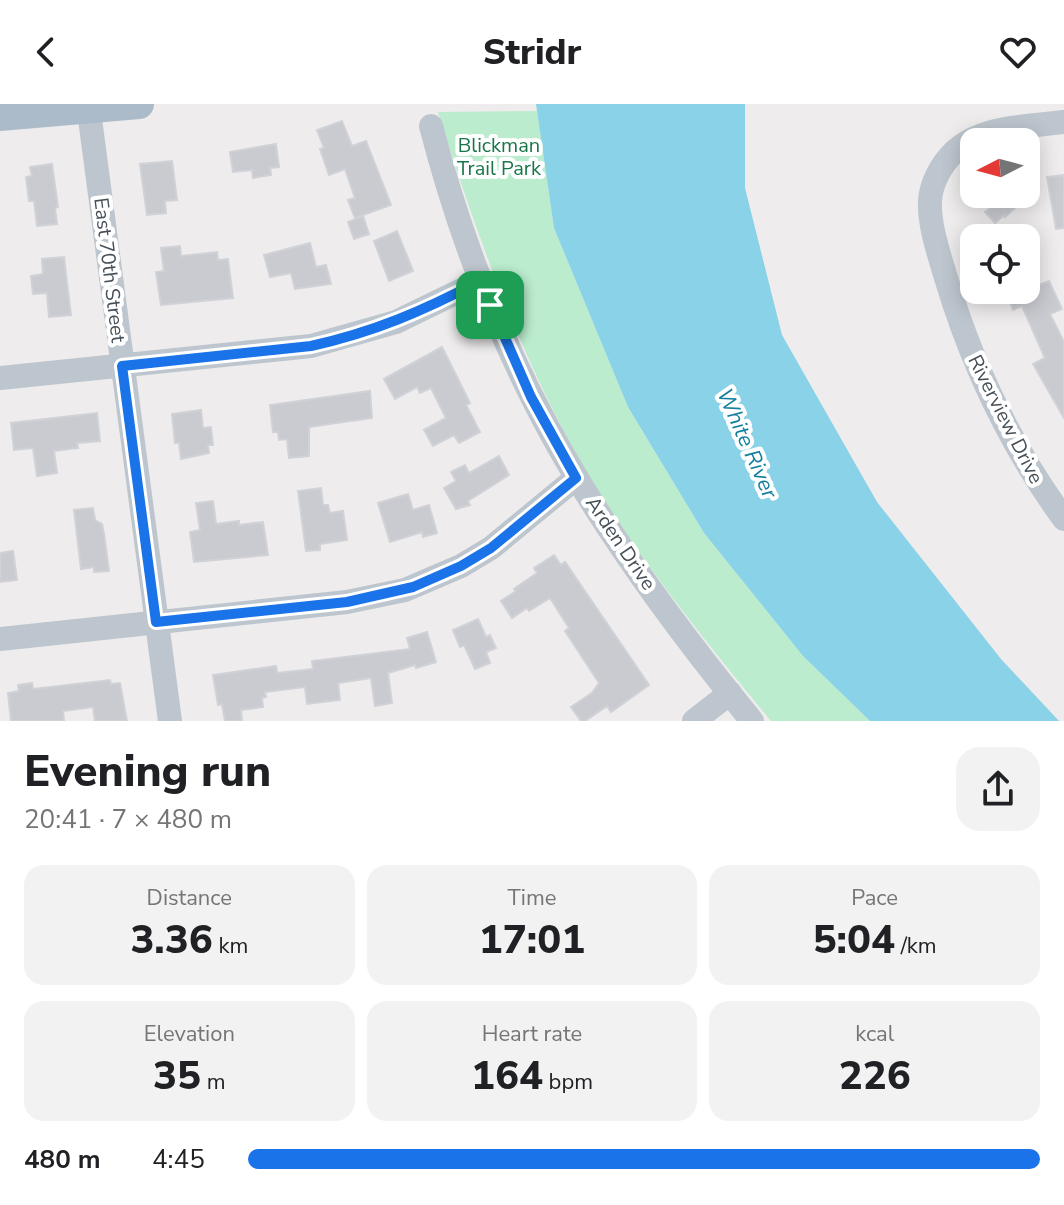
<!DOCTYPE html>
<html lang="en">
<head>
<meta charset="utf-8">
<style>
  :root { --surface:#fff; --page:#f2f2f2; --text:#202124; --muted:#757577; --accent:#1a73e8 }
  body { margin:0; font-family:"Nunito Sans",sans-serif; background:var(--page); color:var(--text); height:100vh; display:flex; flex-direction:column; font-size:30px; white-space:nowrap }
  * { box-sizing:border-box; margin:0 }
  p { font-size:26px; color:var(--muted) }
  .icon { flex:none; width:44px; height:44px; fill:none; stroke:currentColor; stroke-width:2; stroke-linecap:round; stroke-linejoin:round }
  .map { position:relative; height:617px; overflow:hidden }
  .details { display:flex; flex-direction:column; background:var(--surface); flex:1 }
  .details>* { flex:none }
  .needle { width:52px; rotate:264deg }
  .controls { position:absolute; left:960px; top:24px; display:grid; gap:16px }
  .controls a { display:grid; place-items:center; width:80px; height:80px; border-radius:16px; background:var(--surface); box-shadow:0 4px 20px #0003; font-size:40px }
  .pin { position:absolute; display:grid; place-items:center; width:68px; height:68px; color:#fff; margin:-34px; border-radius:16px; box-shadow:0 4px 12px #0006 }
  .round { display:grid; place-items:center; flex:none; width:84px; height:84px; border-radius:24px; background:var(--page) }
  .summary { display:flex; align-items:center; justify-content:space-between; height:136px; padding:0 24px }
  h1 { font-size:44px; font-weight:800; line-height:60px }
  .figures { display:grid; grid-template-columns:repeat(3,1fr); gap:12px; height:136px; padding:8px 24px }
  .figures div { display:grid; align-content:center; border-radius:20px; background:var(--page); text-align:center }
  .figures b { font-size:40px; font-weight:800 }
  .figures small { font-size:22px; font-weight:400 }
  .figures p { font-size:22px }
  ul { padding:0 24px; list-style:none; font-size:26px }
  li { display:grid; grid-template-columns:128px 96px 1fr; align-items:center; height:60px }
  li i { height:20px; border-radius:10px; background:var(--accent) }
  header { display:flex; justify-content:space-between; align-items:center; height:104px; padding:0 24px; background:var(--surface); font-size:36px; font-weight:800 }
  .map>svg:first-child { display:block }
  .green { fill:#bbecce }
  .water { fill:#89d2e7 }
  .building { fill:#c9cbd1; stroke:#d0d2d7; stroke-width:2 }
  .lines { fill:none; stroke-linecap:round; stroke-linejoin:round }
  .minor { stroke:#bdc6ce; stroke-width:24 }
  .major { stroke:#acbbca; stroke-width:30 }
  .route-casing { stroke:#fff; stroke-width:16 }
  .route { stroke:#1a73e8; stroke-width:10 }
  .labels { text-anchor:middle; stroke-width:8; stroke-linejoin:round; paint-order:stroke }
  .park-label { font-size:20px; fill:#1a7549; stroke:#fff }
  .street-label { font-size:20px; fill:#454f58; stroke:#fff }
  .water-label { font-size:22px; font-style:italic; fill:#127f9e; stroke:#fff }
</style>
</head>
<body>
<header><svg class="icon" aria-label="back" viewBox="0 0 24 24"><path d="M15 5l-7 7 7 7"/></svg>Stridr<svg class="icon" aria-label="heart" viewBox="0 0 24 24"><path d="M12 20l-8-8c-3-5 5-10 8-4 3-6 11-1 8 4z"/></svg></header>
<div class="map">
<svg width="1064" height="617" viewBox="0 0 1064 617">
  <rect width="100%" height="100%" fill="#eeecec"/>
  <path class="green" d="M 537,7 L 554,124 L 628,303 L 704,429 L 803,552 L 870,617 L 771,617 C 728,565 686,513 647,459 C 633,439 617,420 605,399 C 529,278 481,144 438,8 Z"/>
  <polygon class="water" points="536,0 745,0 745,84 782,231 877,398 1001,555 1059,617 870,617 803,552 704,429 628,303 554,124"/>
  <g class="building">
    <polygon points="342,17 352,42 366,37 391,101 355,114 348,96 355,94 345,65 329,71 320,45 324,44 317,26"/>
    <polygon points="276,40 279,63 270,64 271,71 253,74 252,66 233,68 230,48"/>
    <polygon points="172,57 177,96 165,97 166,109 147,111 140,60"/>
    <polygon points="52,60 58,103 55,104 57,120 37,122 34,97 29,97 26,73 32,72 30,63"/>
    <polygon points="1064,71 1064,124 1056,125 1047,73"/>
    <polygon points="993,90 1030,90 1005,113 1005,110 995,119 985,108 992,103 986,97"/>
    <polygon points="363,112 369,130 354,135 348,118"/>
    <polygon points="397,127 413,167 389,177 374,137"/>
    <polygon points="310,139 316,163 326,161 331,180 295,185 291,169 270,173 264,151"/>
    <polygon points="180,142 181,152 217,148 218,156 228,155 233,194 161,201 156,168 164,167 161,144"/>
    <polygon points="64,153 71,211 49,213 47,189 33,190 31,172 43,170 42,155"/>
    <polygon points="1049,177 1062,205 1050,210 1064,238 1064,314 1033,260 1045,254 1022,202 1013,206 1005,186 1026,186"/>
    <polygon points="442,243 470,299 466,301 480,328 459,339 454,331 433,342 424,326 446,314 431,284 420,289 417,283 395,295 384,275"/>
    <polygon points="370,287 372,314 309,323 309,352 289,354 287,335 279,336 278,328 273,328 270,301"/>
    <polygon points="201,306 203,324 211,323 213,341 208,341 209,349 181,355 179,339 175,339 172,310"/>
    <polygon points="97,309 100,337 77,339 78,344 54,347 57,369 37,372 33,344 14,346 11,319"/>
    <polygon points="499,352 509,371 468,397 470,401 456,405 444,384 456,377 451,368 465,361 469,369"/>
    <polygon points="321,384 323,401 328,401 330,409 343,407 347,436 320,440 320,446 306,447 298,387"/>
    <polygon points="408,390 413,406 429,401 437,429 423,433 422,428 390,438 378,399"/>
    <polygon points="213,397 216,420 239,417 239,421 263,418 268,451 194,458 190,428 200,426 196,399"/>
    <polygon points="93,404 95,416 102,420 104,430 109,467 94,468 94,463 81,465 74,406"/>
    <polygon points="13,447 17,476 0,478 0,449"/>
    <polygon points="554,451 561,461 565,458 649,581 611,608 607,602 585,617 581,617 571,603 592,589 599,579 565,527 569,524 550,494 529,507 527,504 512,514 501,497 516,487 514,485 537,469 534,464"/>
    <polygon points="478,515 486,533 490,531 496,544 486,548 490,559 475,565 464,541 460,543 453,526"/>
    <polygon points="427,528 436,558 416,564 415,561 388,569 392,599 375,602 371,574 338,579 340,596 307,600 305,583 265,588 266,593 262,594 263,603 241,606 242,617 225,617 222,600 218,601 213,571 276,562 277,569 313,565 312,557 410,545 407,534"/>
    <polygon points="110,576 111,580 120,579 127,617 95,617 93,603 63,607 64,617 11,617 8,589 19,587 18,581 32,579 33,585"/>
  </g>
  <g class="lines">
    <g class="minor">
      <polyline points="88,0 170,617"/>
      <path d="M 1064,18 C 1028,23 982,21 954,48 C 941,61 931,79 930,97 C 929,122 939,150 946,174 C 972,261 1010,341 1064,415"/>
      <path d="M 431,22 C 461,138 505,250 565,354 C 619,447 684,534 752,617"/>
      <polyline points="0,274 311,242 396,218 480,177"/>
      <polyline points="0,535 347,498 405,486 461,462 491,444 576,374"/>
      <polyline points="694,617 730,589"/>
    </g>
    <polyline class="major" points="0,12 139,0"/>
  </g>
  <g class="lines">
    <g class="route-casing">
      <path id="route" d="M 480,177 L 531,293 L 576,374 L 491,444 L 461,462 L 413,483 L 347,498 L 156,518 L 122,262 L 311,242 C 374,228 423,207 480,177 Z"/>
    </g>
    <use href="#route" class="route"/>
  </g>
  <g class="labels">
    <g class="park-label">
      <text x="499" y="48">Blickman<tspan x="499" dy="23">Trail Park</tspan></text>
    </g>
    <g class="street-label">
      <text transform="translate(110 166) rotate(83)" y="7">East 70th Street</text>
      <text transform="translate(1006 315) rotate(63)" y="7">Riverview Drive</text>
      <text transform="translate(621 439) rotate(56)" y="7">Arden Drive</text>
    </g>
    <g class="water-label">
      <text transform="translate(748 339) rotate(66)" y="8">White River</text>
    </g>
  </g>
</svg>
<div class="controls">
<a><svg class="needle" viewBox="-14 -14 28 28"><path d="M0-13l5 13h-10z" fill="#e53935"/><path d="M0 13l5-13h-10z" fill="#757577"/></svg></a>
<a><svg class="icon" aria-label="locate" viewBox="0 0 24 24"><circle cx="12" cy="12" r="6"/><path d="M12 2v4M12 18v4M2 12h4M18 12h4"/></svg></a>
</div>
<div class="pin" style="left:490px;top:201px;background:#1e9e55"><svg class="icon" aria-label="arrive" viewBox="0 0 24 24"><path d="M6 21V4h12l-3 4 3 4H6"/></svg></div>
</div>
<section class="details">
<div class="summary"><div><h1>Evening run</h1><p>20:41 · 7 × 480 m</p></div><a class="round"><svg class="icon" aria-label="share" viewBox="0 0 24 24"><path d="M12 15V3M7 8l5-5 5 5M5 13v7h14v-7"/></svg></a></div>
<div class="figures">
<div><p>Distance</p><b>3.36<small> km</small></b></div>
<div><p>Time</p><b>17:01</b></div>
<div><p>Pace</p><b>5:04<small> /km</small></b></div>
</div>
<div class="figures">
<div><p>Elevation</p><b>35<small> m</small></b></div>
<div><p>Heart rate</p><b>164<small> bpm</small></b></div>
<div><p>kcal</p><b>226</b></div>
</div>
<ul>
<li><b>480 m</b>4:45<i style="width:100%"></i></li>
</ul>
</section>
</body>
</html>
